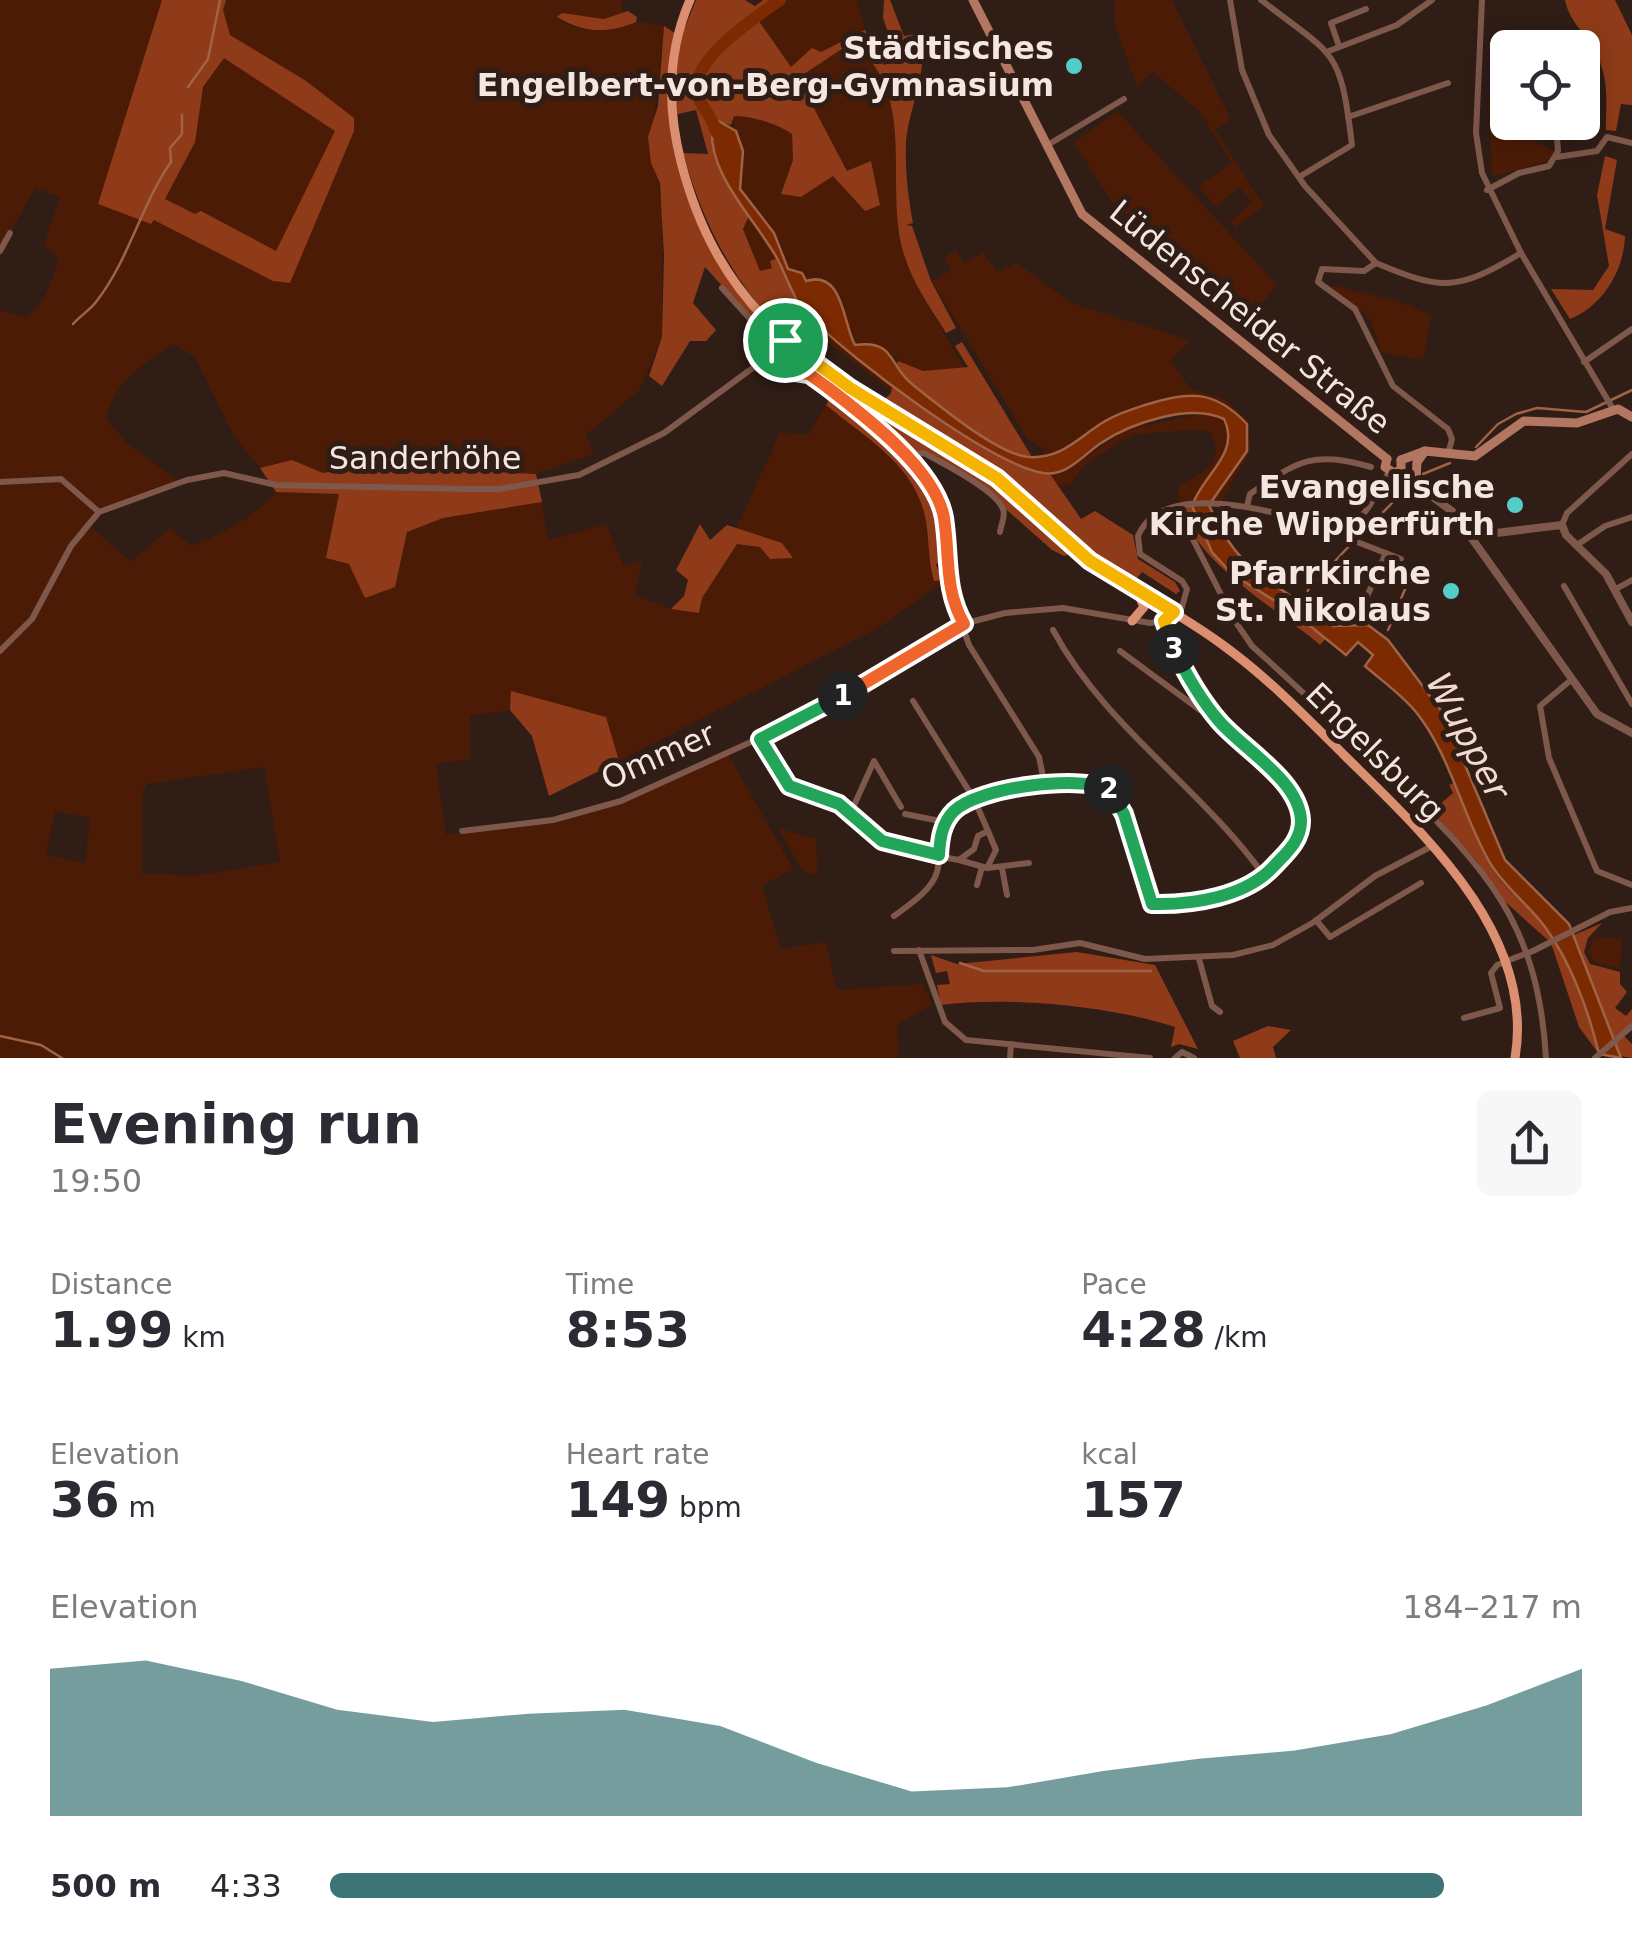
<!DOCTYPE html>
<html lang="en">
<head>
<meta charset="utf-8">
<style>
  :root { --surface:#fff; --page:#f7f7f7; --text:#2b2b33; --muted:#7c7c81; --accent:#3d7476 }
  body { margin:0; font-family:"DejaVu Sans",sans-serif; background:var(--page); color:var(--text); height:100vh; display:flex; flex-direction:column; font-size:38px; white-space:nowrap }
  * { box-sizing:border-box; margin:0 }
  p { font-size:32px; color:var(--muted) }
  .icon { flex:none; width:55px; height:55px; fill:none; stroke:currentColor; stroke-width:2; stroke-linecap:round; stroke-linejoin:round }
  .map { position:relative; height:1058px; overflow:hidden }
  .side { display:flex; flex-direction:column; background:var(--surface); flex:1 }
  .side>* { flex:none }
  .buttons { position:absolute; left:1490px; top:30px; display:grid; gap:20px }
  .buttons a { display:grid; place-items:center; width:110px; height:110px; border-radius:15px; background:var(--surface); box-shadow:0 5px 25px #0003; font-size:50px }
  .pin { position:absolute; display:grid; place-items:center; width:85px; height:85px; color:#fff; margin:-42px; border:5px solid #fff; border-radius:50%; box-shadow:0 2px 10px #0007 }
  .km { position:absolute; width:50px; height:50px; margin:-25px; border-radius:50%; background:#222; color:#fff; font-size:28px; line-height:50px; text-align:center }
  .round { display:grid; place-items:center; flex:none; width:105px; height:105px; border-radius:15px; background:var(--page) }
  .headline { display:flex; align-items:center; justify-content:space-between; height:170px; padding:0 50px }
  h1 { font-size:55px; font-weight:700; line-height:75px }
  .stats { display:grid; grid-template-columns:repeat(3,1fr); gap:15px; height:170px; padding:10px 50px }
  .stats div { display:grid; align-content:center }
  .stats b { font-size:50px; font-weight:700 }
  .stats small { font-size:28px; font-weight:400 }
  .stats p { font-size:28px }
  .chart { height:280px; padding:20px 50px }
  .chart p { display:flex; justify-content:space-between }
  .chart svg { width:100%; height:180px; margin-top:10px; fill:var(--accent); opacity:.7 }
  ul { padding:0 50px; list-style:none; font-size:32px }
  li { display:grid; grid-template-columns:160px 120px 1fr; align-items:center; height:75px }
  li i { height:25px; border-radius:12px; background:var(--accent) }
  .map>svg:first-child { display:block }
  .green { fill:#4c1b06; fill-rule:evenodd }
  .forest { fill:#8f3b19; fill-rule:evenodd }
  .water { fill:#7c2a02; stroke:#a06345; stroke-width:2.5 }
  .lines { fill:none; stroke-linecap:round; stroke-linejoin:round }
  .stream { stroke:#a06345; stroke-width:2.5 }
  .river { stroke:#7c2a02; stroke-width:12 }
  .minor { stroke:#7e584a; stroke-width:6 }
  .tertiary { stroke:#7e584a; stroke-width:8 }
  .secondary { stroke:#b37660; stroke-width:9 }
  .primary { stroke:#dc8e71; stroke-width:9 }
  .minor-bridge { stroke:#7e584a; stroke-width:6 }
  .split-1-casing { stroke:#fff; stroke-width:20 }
  .split-2-casing { stroke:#fff; stroke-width:20 }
  .split-3-casing { stroke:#fff; stroke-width:20 }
  .split-4-casing { stroke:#fff; stroke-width:20 }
  .split-1 { stroke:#f0652b; stroke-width:12 }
  .split-2 { stroke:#22a559; stroke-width:12 }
  .split-3 { stroke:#22a559; stroke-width:12 }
  .split-4 { stroke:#f5b400; stroke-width:12 }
  .poi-dot { fill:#54cdc8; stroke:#2f1d16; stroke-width:4 }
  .labels { text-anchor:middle; stroke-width:10; stroke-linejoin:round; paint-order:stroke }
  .poi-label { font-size:32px; font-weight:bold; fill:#f4e7e2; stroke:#2f1d16; text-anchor:end }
  .street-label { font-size:32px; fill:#f4e7e2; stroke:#2f1d16 }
  .water-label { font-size:35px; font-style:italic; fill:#f3dad1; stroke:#2f1d16 }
</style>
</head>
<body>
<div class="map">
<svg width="1632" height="1058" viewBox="0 0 1632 1058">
  <rect width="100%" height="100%" fill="#2f1d16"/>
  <g class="green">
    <path d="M 0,0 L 621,0 L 623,14 L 604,19 L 558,14 C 577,43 616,22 640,22 C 648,23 657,25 664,26 L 651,145 L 662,207 L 662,337 L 640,390 L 586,435 L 594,454 L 536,474 L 366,465 L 322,473 L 292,460 L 260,468 L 233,434 L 195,357 L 173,344 C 141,365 116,380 106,419 L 127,443 L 178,481 L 106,508 L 88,524 L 131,562 L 170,528 L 191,545 C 223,536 253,517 276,492 L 340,494 L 349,564 L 395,587 L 407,532 L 443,518 L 542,502 L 548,540 L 606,524 L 624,566 L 642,561 L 635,595 L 671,609 L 699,613 L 702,598 L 737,544 L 760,547 L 782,543 L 736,529 L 780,432 L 808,435 L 826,405 C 864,437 910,461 924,512 C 930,535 926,558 934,581 L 943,580 L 944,586 L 935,587 L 882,626 L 619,761 L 605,717 L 512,692 L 510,710 L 470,716 L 470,759 L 436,764 L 446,835 L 588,813 L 727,752 L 793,869 L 762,886 L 781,949 L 826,942 L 837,990 L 923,984 L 932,1004 L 897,1025 L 899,1058 L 0,1058 L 0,310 L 25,317 C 46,306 51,280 59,259 L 44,244 L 60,197 L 35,188 L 0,251 ZM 264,767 L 280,862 L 194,876 L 142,873 L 142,794 L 147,784 ZM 55,811 L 90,818 L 85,863 L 46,855 Z"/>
    <polygon points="780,0 857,0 865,30 791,68 756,17"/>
    <polygon points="1115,0 1172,0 1231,120 1215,129 1264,206 1236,227 1230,222 1252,202 1239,187 1216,207 1198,186 1232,163 1200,112 1153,72 1137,86 1115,25"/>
    <path d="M 851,43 C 919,91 884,183 903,251 C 912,284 989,412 1012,437 C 1019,444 1029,450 1035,457 L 1025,457 L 888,352 L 870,343 L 855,346 L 839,297 L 831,285 L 806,281 L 788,269 L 774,233 L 740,189 C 744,165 731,125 734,116 C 752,116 778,124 792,134 L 793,160 L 782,194 L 801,196 L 833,175 L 864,211 L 879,205 L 871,162 L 847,172 L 798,78 Z"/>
    <polygon points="1495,101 1507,110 1508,122 1513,123 1516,131 1554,151 1547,162 1492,176 1489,103"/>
    <polygon points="1117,111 1277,285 1252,316 1113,204 1074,143"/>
    <polygon points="749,217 777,258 771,261 773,267 760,271 743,229"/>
    <polygon points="956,250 964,263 983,252 997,272 1017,263 1071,303 1190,340 1171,361 1190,388 1226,400 1248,421 1250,451 1220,504 1209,505 1247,451 1247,424 1172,396 1115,415 1073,447 1038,456 1046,450 1028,440 932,281 951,270 945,257"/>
    <polygon points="1332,285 1401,302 1431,315 1424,360 1382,353 1369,317 1332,290"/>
    <polygon points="814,321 901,388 893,392 802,323"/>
    <path d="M 1206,413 L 1224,419 C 1241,454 1202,475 1192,506 L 1180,502 L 1178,486 C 1203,472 1226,466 1211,433 L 1201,429 L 1133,435 L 1086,463 L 1070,485 L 1056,486 L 1050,474 L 1076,464 L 1127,429 Z"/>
    <polygon points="1297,598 1368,625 1333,626"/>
    <polygon points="778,828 816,839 818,872 810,875 802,870"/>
    <polygon points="1594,937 1622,939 1620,969 1594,962 1588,952"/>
  </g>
  <g class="forest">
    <path d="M 162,0 L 226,0 L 223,10 L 230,35 L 306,81 L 354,118 L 354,131 L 290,283 L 273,281 L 154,220 L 151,224 L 98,204 ZM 224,58 L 335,131 L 276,251 L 201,211 L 195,214 L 165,199 L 195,142 L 203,87 Z"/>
    <path d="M 696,0 L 745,0 L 755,6 L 763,0 L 780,0 L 756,17 L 791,67 L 812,48 L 821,52 L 865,30 L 884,65 L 898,60 L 883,18 L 884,0 L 890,0 L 904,36 L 918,34 C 932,65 908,108 906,143 C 905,170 908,196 913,223 L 906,225 L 912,226 L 931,281 L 956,328 L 946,333 C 930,307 911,281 903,251 C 884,183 919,90 851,43 L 798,78 L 847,171 L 871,161 L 880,205 L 865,211 L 833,176 L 801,197 L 781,194 L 793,160 L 792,134 C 778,124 752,116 734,116 L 731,125 L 711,121 L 724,178 L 749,216 L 743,229 L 760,271 L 772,268 L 770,261 L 777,258 L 797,303 L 814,321 L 802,323 L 791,340 C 735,286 704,227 683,153 L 708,154 L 696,110 L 669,116 C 683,204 718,272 776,338 L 776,344 L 764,353 L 762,330 L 705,267 L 693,303 L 716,330 L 706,341 L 690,341 L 662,386 L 649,376 L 662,337 L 664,256 L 660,183 L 651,163 L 648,137 L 658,106 L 664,26 L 681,37 Z"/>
    <path d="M 1565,0 L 1615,0 L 1632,35 L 1632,105 L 1621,104 L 1616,131 L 1606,130 C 1606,103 1609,82 1598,57 C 1589,37 1569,22 1565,0 Z"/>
    <path d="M 628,11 L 637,17 L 636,22 C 608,34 583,33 557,17 L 562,13 L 604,19 Z"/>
    <path d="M 1605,156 L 1617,160 L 1605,229 L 1625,236 C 1624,270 1603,306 1570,319 L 1551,289 L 1593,290 L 1609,266 L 1597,195 Z"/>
    <polygon points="962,342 1041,472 1050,474 1081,519 1095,511 1133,535 1138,559 1175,582 1180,591 1176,594 1142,572 1134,582 1083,551 1064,556 1052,550 982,488 924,453 902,448 839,391 875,409 891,393 895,373 890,374 866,352 871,348 896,366 898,361 923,371 968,367 955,346"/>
    <path d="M 832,395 L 926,482 L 940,515 L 942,559 L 936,565 L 943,580 L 934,581 C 927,559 930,535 924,512 C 910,461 864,437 826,405 Z"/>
    <polygon points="292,460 323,473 366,465 536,474 542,502 443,518 407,532 395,587 365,598 349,564 326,558 339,494 276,492 260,468"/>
    <path d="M 1192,506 L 1212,552 L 1232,574 L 1324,634 L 1326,638 L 1320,645 C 1283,613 1187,558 1184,507 Z"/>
    <polygon points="700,524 710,540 727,525 782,543 793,558 770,559 760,547 737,544 702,598 699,613 671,609 684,596 688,580 676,570"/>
    <polygon points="511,691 606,717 619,761 549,796 532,736 510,710"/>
    <path d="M 1456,782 C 1468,816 1478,852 1501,881 C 1514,897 1532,909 1544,926 C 1571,961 1589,1012 1599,1054 L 1579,1027 L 1551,943 L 1501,898 L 1476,860 L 1432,811 L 1453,793 L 1449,785 Z"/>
    <polygon points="1602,923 1588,938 1584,952 1590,964 1620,972 1620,984 1627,992 1615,1008 1626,1016 1632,1009 1632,1026 1624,1036 1632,1044 1632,1058 1620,1056 1574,935"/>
    <path d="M 1077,952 L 1155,965 L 1198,1049 L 1179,1044 L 1171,1047 L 1175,1027 C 1111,1006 1008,996 941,1005 L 937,985 L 950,984 L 947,971 L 936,973 L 931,955 L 957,964 Z"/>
    <polygon points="1268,1026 1291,1030 1273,1047 1276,1058 1240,1058 1233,1041"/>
  </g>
  <path class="water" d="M 713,118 L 736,131 L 743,151 L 740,189 L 774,233 L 788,269 L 802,273 L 806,281 C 844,269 843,325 855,345 C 895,339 889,366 912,384 C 937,404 997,454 1028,457 C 1058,459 1074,442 1096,427 C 1111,416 1127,411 1145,405 C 1188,391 1214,389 1247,424 L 1247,451 L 1209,505 C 1240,578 1276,580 1333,626 L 1368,625 L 1388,640 L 1443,713 L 1505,860 L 1569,924 L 1621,1058 L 1599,1054 C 1589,1012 1571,962 1545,927 C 1528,904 1505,888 1490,863 C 1463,817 1450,754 1416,712 C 1401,694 1382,681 1365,666 L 1373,655 L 1358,642 L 1346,655 L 1293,612 L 1232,574 L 1212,552 L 1192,506 C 1202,475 1241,454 1224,419 C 1190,403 1131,423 1101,443 C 1083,455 1067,477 1043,473 C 990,464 851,359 811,318 C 793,301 789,281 778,260 C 754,216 703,172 713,118 Z"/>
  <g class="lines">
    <g class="stream">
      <polyline points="188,87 208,59 220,0"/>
      <path d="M 73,324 C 80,316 90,310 96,302 C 129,260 141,205 171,162 L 170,148 L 182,134 L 182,115"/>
      <polyline points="1476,447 1498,424 1516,414 1537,408 1586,412 1632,390"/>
      <polyline points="1423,474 1450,463"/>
      <polyline points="1358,538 1395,500"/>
      <polyline points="1304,607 1308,590 1352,543"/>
      <polyline points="1388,630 1413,570"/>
      <polyline points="960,963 984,971 1151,971"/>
      <polyline points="0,1036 41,1045 62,1058"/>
    </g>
    <path class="river" d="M 716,132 C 713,116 699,107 697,90 C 693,58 756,17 780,0"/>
    <g class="minor">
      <polyline points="1230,0 1242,70 1269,135 1305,186 1376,263"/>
      <path d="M 1261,0 C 1336,58 1340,47 1352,145 L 1299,177"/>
      <polyline points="1482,0 1476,133 1482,173 1521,253 1613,409"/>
      <polyline points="1339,46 1331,23 1366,9"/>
      <polyline points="1329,51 1397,25 1432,0"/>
      <polyline points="1348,117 1448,83"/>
      <polyline points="1046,146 1124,99"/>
      <polyline points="1557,157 1597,151 1607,137 1632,143"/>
      <polyline points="1487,190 1519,173 1549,166 1558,151 1556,123"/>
      <polyline points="0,251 10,233"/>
      <polyline points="1376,263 1364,271 1322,269 1318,282 1355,309 1393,386 1448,429 1452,439 1448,454"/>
      <path d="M 1376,263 C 1442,291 1458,291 1521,253"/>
      <polyline points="785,340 765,359 774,369 809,374 827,387 931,484 944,519 949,588 969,645 1039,757 1045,786"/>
      <polyline points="1584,362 1632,329"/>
      <path d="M 905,456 L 924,453 C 942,463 996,490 1003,509 C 1006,516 1001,524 1000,532"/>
      <polyline points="0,482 61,479 99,512"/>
      <path d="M 1247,506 L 1250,494 C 1300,459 1313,451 1371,467"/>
      <path d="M 1177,508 L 1233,618 L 1252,646 C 1300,689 1347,733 1393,778 C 1485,867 1538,922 1546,1058"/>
      <polyline points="1562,525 1567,513 1632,454"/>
      <polyline points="1339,528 1352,540 1401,559"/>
      <polyline points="1577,545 1605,526 1632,517"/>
      <polyline points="1564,586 1632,704"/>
      <polyline points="1616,589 1632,580"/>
      <polyline points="1358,617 1386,553"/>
      <path d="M 1053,630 C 1105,727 1202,788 1265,877"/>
      <polyline points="0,651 32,619 71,546 99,512 187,480 224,473 276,485 468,489 499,489 579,475 664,433 765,359 759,346 760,330 722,288"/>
      <polyline points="1120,651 1200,710 1212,713"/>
      <polyline points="1571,680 1540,706 1549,758 1597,871 1632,885"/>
      <polyline points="760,739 789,785 839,804 882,841 899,849 959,860 974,849 978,836 988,831 974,799 913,701"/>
      <polyline points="851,812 874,761 901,807"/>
      <polyline points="905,814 945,822"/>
      <path d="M 462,831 L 553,820 L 621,801 L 795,722 L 963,624 L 1005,613 L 1063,608 L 1150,623 L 1163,621 L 1182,607 L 1187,589 L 1182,581 L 1140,554 L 1138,536 C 1164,475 1285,516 1331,527 C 1366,529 1373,496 1389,472"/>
      <polyline points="959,860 987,868 1029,863"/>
      <polyline points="987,868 996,850 988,831"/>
      <polyline points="1002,868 1007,895"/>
      <polyline points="977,885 982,867"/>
      <path d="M 894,916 C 909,905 932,890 937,872 C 942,854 937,834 947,819 C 969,787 1076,774 1109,789 L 1124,814 L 1152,904 C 1191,906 1247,897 1274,866 C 1286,853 1301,842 1301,821 C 1300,781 1243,750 1219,722 C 1196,695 1170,655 1163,621"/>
      <polyline points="1316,920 1330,937 1421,883"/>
      <polyline points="919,950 945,1022 966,1040 1150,1058"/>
      <polyline points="894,951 1033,950 1080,943 1145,959 1233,955 1273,945 1314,922 1375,876 1432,846"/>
      <polyline points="1533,951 1610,912 1632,908"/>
      <polyline points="1199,959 1212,1006 1220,1012"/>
      <polyline points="1464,1018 1500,1008 1491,973 1497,965 1517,957"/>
      <polyline points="1010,1058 1011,1044"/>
      <polyline points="1175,1058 1182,1052 1194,1058"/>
      <polyline points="1595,1058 1632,1026"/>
    </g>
    <g class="tertiary">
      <polyline points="1399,472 1453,512 1597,714 1632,733"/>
      <polyline points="1471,536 1562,525 1566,535 1606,574 1632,622"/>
    </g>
    <g class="secondary">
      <polyline points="973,0 1082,214 1387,459"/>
      <polyline points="1387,459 1385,467 1394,473 1401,470 1401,460"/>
      <polyline points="1401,460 1425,451 1475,456 1524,421 1577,423 1618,409 1632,417"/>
      <polyline points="1416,481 1417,462 1425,451"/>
    </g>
    <g class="primary">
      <path d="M 690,0 C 667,53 667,107 681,162 C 729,348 855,381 996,478 C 1031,502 1057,537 1092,562 C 1134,591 1179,613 1220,643 C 1265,675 1304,715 1343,754 C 1422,832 1536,934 1515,1058"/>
      <polyline points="1132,621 1144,607 1137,591"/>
    </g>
    <polyline class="minor-bridge" points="1517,957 1533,951"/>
  </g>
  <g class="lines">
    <g class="split-1-casing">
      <path id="split-1" d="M 785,340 L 765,359 L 774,369 L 809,374 L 827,387 C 865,416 936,470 944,518 C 950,556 944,589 964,624 L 843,696"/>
    </g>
    <g class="split-2-casing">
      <path id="split-2" d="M 843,696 L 760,739 L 789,786 L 839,804 L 882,841 L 939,855 C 940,838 942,823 954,811 C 979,787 1078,775 1109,789"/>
    </g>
    <g class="split-3-casing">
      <path id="split-3" d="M 1109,789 L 1124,814 L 1152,904 C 1192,905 1246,897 1274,866 C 1286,853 1301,841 1301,821 C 1300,781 1243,749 1219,721 C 1201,700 1186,674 1174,649"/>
    </g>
    <g class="split-4-casing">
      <polyline id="split-4" points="785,340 850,388 997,478 1090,561 1174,612 1164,621 1174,649"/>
    </g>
    <use href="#split-1" class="split-1"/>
    <use href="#split-2" class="split-2"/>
    <use href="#split-3" class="split-3"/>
    <use href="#split-4" class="split-4"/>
  </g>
  <g class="poi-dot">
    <circle cx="1074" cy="66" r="10"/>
    <circle cx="1515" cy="505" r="10"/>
    <circle cx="1451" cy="591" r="10"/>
  </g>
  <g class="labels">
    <g class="poi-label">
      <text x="1054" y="59">Städtisches<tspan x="1054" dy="37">Engelbert-von-Berg-Gymnasium</tspan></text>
      <text x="1495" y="498">Evangelische<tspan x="1495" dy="37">Kirche Wipperfürth</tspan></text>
      <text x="1431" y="584">Pfarrkirche<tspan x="1431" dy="37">St. Nikolaus</tspan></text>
    </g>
    <g class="street-label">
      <text transform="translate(1250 317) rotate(39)" y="11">Lüdenscheider Straße</text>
      <text x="425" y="469">Sanderhöhe</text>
      <text transform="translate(1375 752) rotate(45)" y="11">Engelsburg</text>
      <text transform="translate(658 756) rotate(-24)" y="11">Ommer</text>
    </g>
    <g class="water-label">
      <text transform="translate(1468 736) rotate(62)" y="12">Wupper</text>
    </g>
  </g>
</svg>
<div class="buttons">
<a><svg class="icon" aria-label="locate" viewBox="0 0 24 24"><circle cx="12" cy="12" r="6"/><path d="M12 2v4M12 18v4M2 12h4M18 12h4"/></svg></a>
</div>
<div class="pin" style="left:785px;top:340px;background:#1e9e55"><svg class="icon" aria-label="arrive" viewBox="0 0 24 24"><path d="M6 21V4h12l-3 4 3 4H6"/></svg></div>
<b class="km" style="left:843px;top:696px">1</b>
<b class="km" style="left:1109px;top:789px">2</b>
<b class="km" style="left:1174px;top:649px">3</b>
</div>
<section class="side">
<div class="headline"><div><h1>Evening run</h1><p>19:50</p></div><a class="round"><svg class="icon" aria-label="share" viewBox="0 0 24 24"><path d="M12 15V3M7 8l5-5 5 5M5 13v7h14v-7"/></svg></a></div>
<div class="stats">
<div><p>Distance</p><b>1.99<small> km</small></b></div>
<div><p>Time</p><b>8:53</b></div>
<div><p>Pace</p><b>4:28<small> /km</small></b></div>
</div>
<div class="stats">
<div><p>Elevation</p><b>36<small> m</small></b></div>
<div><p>Heart rate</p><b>149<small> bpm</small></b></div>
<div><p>kcal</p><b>157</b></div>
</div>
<div class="chart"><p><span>Elevation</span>184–217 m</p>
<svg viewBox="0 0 160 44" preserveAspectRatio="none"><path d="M0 44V8L10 6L20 11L30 18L40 21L50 19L60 18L70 22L80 31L90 38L100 37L110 33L120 30L130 28L140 24L150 17L160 8V44z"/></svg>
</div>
<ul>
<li><b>500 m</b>4:33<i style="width:89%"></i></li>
</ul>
</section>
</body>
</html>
